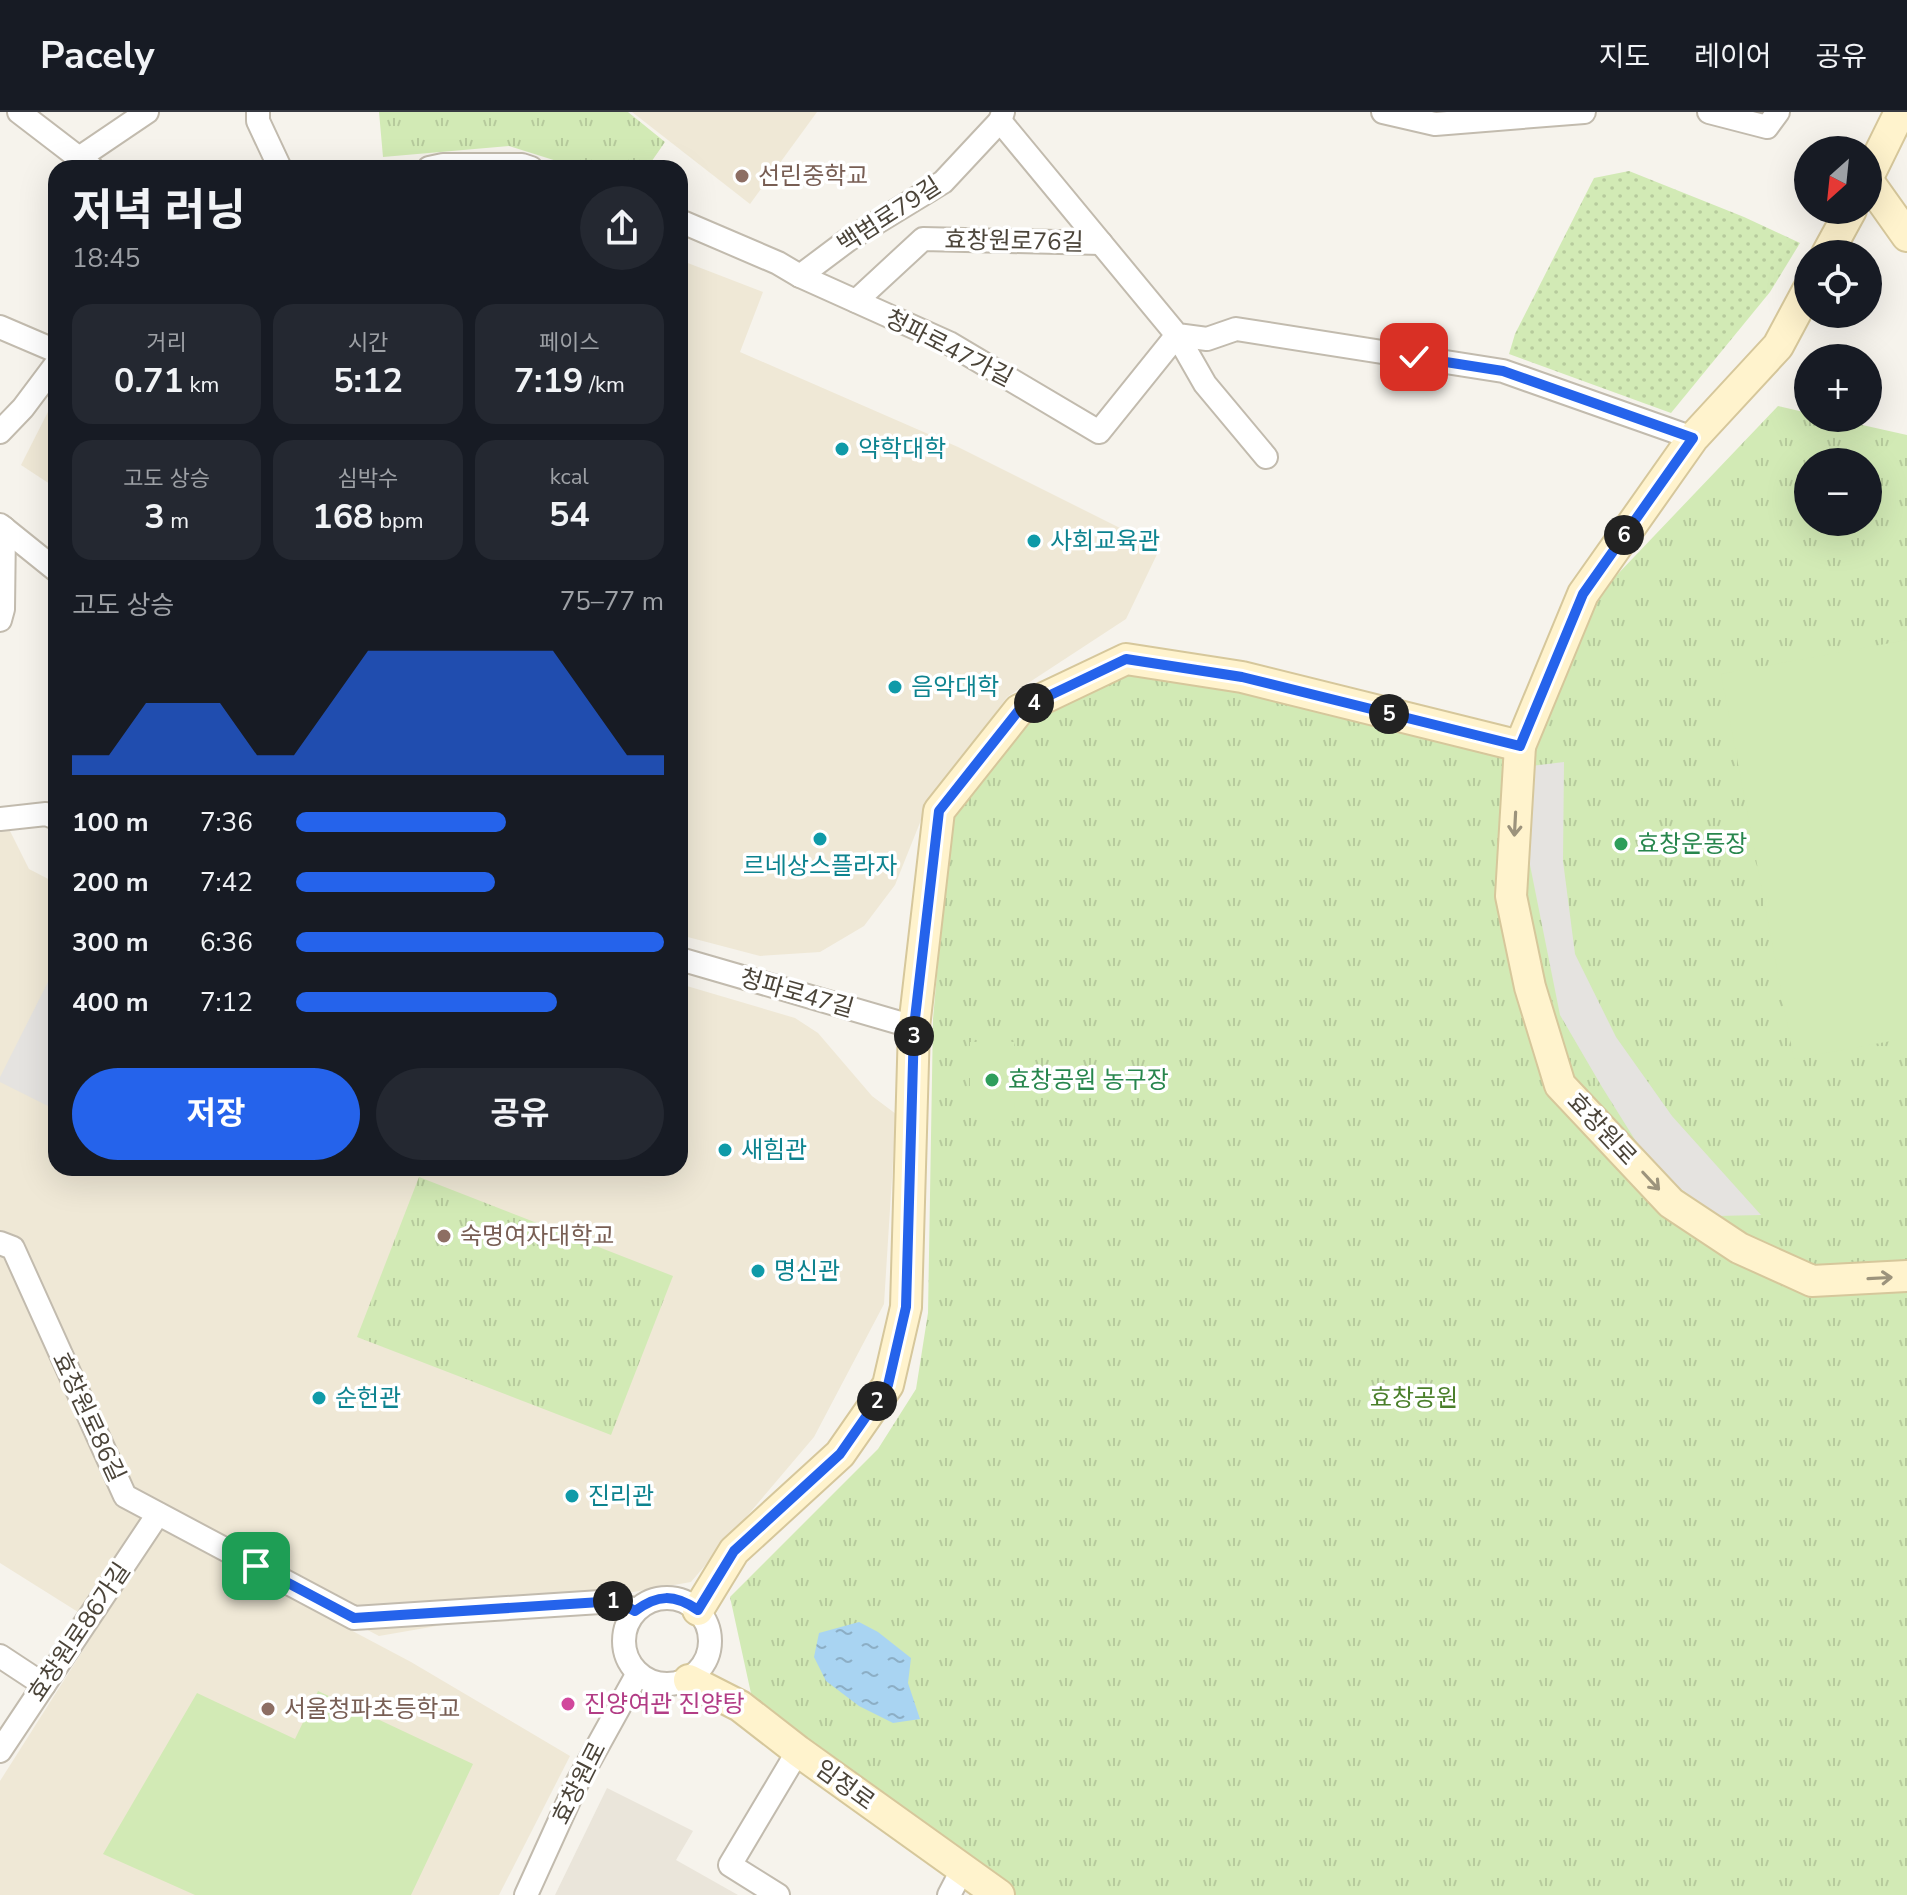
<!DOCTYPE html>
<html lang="ko">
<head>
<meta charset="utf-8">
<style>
  :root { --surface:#171b24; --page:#242831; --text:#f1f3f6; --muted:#9ea1a6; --line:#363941; --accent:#2563eb }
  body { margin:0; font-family:"Nunito Sans","Noto Sans KR",sans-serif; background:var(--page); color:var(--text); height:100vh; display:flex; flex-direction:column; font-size:30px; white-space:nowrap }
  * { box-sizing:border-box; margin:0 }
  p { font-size:26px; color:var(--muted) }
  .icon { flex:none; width:44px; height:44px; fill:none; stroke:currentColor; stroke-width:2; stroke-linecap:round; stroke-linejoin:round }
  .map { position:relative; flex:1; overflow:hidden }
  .side { position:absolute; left:48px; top:48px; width:640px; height:1016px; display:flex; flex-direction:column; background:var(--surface); border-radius:24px; box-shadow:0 8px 32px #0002 }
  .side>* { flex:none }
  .needle { width:52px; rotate:207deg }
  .tools { position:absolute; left:1794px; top:24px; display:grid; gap:16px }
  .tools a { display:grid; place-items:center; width:88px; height:88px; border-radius:50%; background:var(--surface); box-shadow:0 8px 32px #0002; font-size:40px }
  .pin { position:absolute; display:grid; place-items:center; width:68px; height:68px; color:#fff; margin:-34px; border-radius:16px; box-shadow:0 4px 12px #0006 }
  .km { position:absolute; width:40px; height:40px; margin:-20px; border-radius:50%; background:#222; color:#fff; font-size:22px; line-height:40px; text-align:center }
  .round { display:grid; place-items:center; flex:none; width:84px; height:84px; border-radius:42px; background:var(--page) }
  .overview { display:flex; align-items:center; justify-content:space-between; height:136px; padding:0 24px }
  h1 { font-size:44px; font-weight:700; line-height:60px }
  .figures { display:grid; grid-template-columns:repeat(3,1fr); gap:12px; height:136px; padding:8px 24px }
  .figures div { display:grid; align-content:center; border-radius:20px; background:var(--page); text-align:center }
  .figures b { font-size:34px; font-weight:700 }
  .figures small { font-size:22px; font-weight:400 }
  .figures p { font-size:22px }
  .chart { height:224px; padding:16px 24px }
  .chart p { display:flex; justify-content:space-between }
  .chart svg { width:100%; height:144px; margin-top:8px; fill:var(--accent); opacity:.7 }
  .action { display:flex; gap:16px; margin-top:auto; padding:16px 24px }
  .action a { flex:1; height:92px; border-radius:48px; background:var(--accent); color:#fff; font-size:32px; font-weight:700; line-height:92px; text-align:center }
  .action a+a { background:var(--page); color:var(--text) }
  ul { padding:0 24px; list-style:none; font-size:26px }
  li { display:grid; grid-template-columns:128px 96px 1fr; align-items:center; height:60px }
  li i { height:20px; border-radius:10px; background:var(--accent) }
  header { display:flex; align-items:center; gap:48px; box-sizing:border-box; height:112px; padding:0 40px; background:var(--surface); border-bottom:2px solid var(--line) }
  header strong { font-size:38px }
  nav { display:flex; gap:44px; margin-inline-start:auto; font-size:28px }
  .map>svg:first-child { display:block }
  .residential { fill:#eae5da }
  .education { fill:#efe8d6 }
  .grass { fill:url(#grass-dots) }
  .park { fill:url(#park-tufts); fill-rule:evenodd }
  .pitch { fill:#d2eab5 }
  .parking { fill:#e5e3e0 }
  .water { fill:url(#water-ripples) }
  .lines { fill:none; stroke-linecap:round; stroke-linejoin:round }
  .street-casing { stroke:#c2bbae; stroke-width:26 }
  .secondary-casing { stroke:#d6c79b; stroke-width:34 }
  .street { stroke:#fff; stroke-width:22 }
  .secondary { stroke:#fff3cd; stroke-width:30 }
  .oneway { stroke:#9c937c }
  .route-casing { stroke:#fff; stroke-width:16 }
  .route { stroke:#2563eb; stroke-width:10 }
  .education-dot { fill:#8d6e63; stroke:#fff; stroke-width:3 }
  .culture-dot { fill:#0f9aa8; stroke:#fff; stroke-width:3 }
  .leisure-dot { fill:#2e9e5b; stroke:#fff; stroke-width:3 }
  .hotel-dot { fill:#d1479c; stroke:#fff; stroke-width:3 }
  .labels { text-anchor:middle; stroke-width:7; stroke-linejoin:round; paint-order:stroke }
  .education-label { font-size:24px; fill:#785e54; stroke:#fff; text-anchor:start }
  .street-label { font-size:24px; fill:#4b4439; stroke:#fff }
  .culture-label { font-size:24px; fill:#0d838f; stroke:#fff; text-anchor:start }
  .leisure-label { font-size:24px; fill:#27864d; stroke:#fff; text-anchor:start }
  .park-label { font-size:24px; fill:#4a7f2a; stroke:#fff }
  .hotel-label { font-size:24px; fill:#b23c85; stroke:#fff; text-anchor:start }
</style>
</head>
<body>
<header>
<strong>Pacely</strong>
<nav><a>지도</a><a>레이어</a><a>공유</a></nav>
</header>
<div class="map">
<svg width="1907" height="1783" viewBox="0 0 1907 1783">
  <defs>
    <pattern id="grass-dots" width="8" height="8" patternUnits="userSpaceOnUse" patternTransform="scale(2)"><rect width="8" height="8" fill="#d2eab5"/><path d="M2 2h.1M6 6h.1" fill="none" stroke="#b6ca9c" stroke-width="1.8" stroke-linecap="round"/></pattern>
    <pattern id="park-tufts" width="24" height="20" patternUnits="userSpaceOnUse" patternTransform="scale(2)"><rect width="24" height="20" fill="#d2eab5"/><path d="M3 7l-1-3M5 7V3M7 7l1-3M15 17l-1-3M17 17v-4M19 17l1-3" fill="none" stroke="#b6ca9c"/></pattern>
    <pattern id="water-ripples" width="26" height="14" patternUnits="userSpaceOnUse" patternTransform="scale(2)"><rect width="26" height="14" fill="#a9d4f2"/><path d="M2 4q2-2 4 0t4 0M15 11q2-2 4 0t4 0" fill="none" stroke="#8caec5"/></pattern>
  </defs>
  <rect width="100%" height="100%" fill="#f6f3ec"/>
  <polygon class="residential" points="607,1676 693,1719 676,1748 738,1783 555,1783"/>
  <g class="education">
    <polygon points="632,0 817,0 750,92"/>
    <polygon points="680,148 763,180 740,240 958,335 1160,436 1126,507 1007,585 927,693 895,773 864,814 820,840 760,844 680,823"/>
    <polygon points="56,284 56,376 21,353"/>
    <polygon points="0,713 7,713 29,757 56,771 56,1056 680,1056 680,872 795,906 818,921 872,984 896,1002 884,1192 814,1325 691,1470 379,1524 145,1402 78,1500 0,1451"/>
    <polygon points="160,1417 411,1550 570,1644 499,1783 0,1783 0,1669"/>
  </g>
  <polygon class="grass" points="1629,59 1744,105 1800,131 1770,180 1671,301 1509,242 1515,222 1594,66"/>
  <g class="park">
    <polygon points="379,0 628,0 665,30 647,56 579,56 509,34 383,45"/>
    <path d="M 1778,294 L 1808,301 L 1808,306 L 1831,306 L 1907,323 L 1907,1783 L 1005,1783 L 752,1586 L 730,1485 L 878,1337 L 916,1277 L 928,1201 L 933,907 L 951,702 L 1028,606 L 1127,559 L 1241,574 L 1527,642 L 1593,488 ZM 1808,350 L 1868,350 L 1868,410 L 1808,410 Z"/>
    <polygon points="419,1065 673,1164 611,1323 357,1225"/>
  </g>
  <g class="pitch">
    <polygon points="1907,528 1907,926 1794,947 1721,562"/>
    <polygon points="970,930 1014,930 1015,1009 970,1006"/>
    <polygon points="318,1579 473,1652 411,1783 195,1783 103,1742 197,1581 295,1627"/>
  </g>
  <g class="parking">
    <polygon points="1564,650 1563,749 1575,842 1616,925 1672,1004 1761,1103 1716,1104 1652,1055 1602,975 1560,903 1526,733 1531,654"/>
    <polygon points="56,854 56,998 0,970 0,965"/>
  </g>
  <polygon class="water" points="859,1510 878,1520 911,1546 908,1571 920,1607 893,1611 859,1594 826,1569 814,1545 819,1521"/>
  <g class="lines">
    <g class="street-casing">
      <g id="street">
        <polyline points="19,0 92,56"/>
        <polyline points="258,0 258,9 280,56"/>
        <polyline points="1383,0 1435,12 1584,0"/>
        <polyline points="1709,0 1767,15 1778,0"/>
        <polyline points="1000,9 1177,223 1207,227 1236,217 1503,259 1693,326"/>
        <polyline points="79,46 147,0"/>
        <polyline points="429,56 443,53 522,53 531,56"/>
        <polyline points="680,109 778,151 800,164 949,231 1099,320 1177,223 1205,272 1266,345"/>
        <polyline points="800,164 848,128 943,70 1000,9 1003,0"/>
        <polyline points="856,189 923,127 1101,131"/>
        <polyline points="0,215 56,239"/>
        <polyline points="0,320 23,296 56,252"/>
        <polyline points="0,413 56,458"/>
        <polyline points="0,508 3,497 4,416"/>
        <polyline points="0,707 46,702 56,706"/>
        <polyline points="680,847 914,915"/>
        <polyline points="0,1131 13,1136 125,1384 354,1506 616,1489 635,1499"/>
        <circle cx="667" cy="1529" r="43"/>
        <polyline points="0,1544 44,1573"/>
        <polyline points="0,1639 158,1402"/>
        <polyline points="526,1783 576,1673 638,1561"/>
        <polyline points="778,1783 730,1753 798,1639"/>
        <polyline points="949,1783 962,1758"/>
      </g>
    </g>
    <g class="secondary-casing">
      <g id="secondary">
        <polyline points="1868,65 1900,0"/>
        <polyline points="1868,69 1907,124"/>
        <polyline points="1827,142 1851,98"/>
        <polyline points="1520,634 1511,784 1530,875 1560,973 1671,1091 1739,1136 1812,1169 1907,1164"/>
        <polyline points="698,1498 734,1439 840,1342 888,1273 906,1195 914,915 939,699 1019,598 1126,547 1242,565 1520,634 1583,482 1693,326 1778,234 1808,178"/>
        <polyline points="689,1568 740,1594 798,1639 999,1783"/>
      </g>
    </g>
    <use href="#street" class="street"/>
    <use href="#secondary" class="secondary"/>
  </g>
  <defs><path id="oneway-shaft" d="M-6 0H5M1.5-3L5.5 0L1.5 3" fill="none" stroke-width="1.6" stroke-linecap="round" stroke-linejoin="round" transform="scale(2)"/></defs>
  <g class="oneway">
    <use href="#oneway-shaft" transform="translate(1515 712) rotate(93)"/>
    <use href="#oneway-shaft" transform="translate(1651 1069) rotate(47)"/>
    <use href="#oneway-shaft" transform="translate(1880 1166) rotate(-3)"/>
  </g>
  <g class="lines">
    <g class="route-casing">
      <path id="route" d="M 256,1454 L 354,1506 L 616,1489 L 635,1499 C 658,1482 674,1482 698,1498 L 734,1439 L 840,1342 L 888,1273 L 906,1195 L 914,915 L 939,699 L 1019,598 L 1126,547 L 1242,565 L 1520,634 L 1583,482 L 1693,326 L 1503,259 L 1414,245"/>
    </g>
    <use href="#route" class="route"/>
  </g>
  <g class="education-dot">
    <circle cx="742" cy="64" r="8"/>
    <circle cx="444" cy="1124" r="8"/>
    <circle cx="268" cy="1597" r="8"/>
  </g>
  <g class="culture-dot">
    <circle cx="842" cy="337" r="8"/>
    <circle cx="1034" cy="429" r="8"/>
    <circle cx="895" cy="575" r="8"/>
    <circle cx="820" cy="727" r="8"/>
    <circle cx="725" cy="1038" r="8"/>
    <circle cx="758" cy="1159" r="8"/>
    <circle cx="319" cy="1286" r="8"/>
    <circle cx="572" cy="1384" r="8"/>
  </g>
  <g class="leisure-dot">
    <circle cx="1621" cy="732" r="8"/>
    <circle cx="992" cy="968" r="8"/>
  </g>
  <circle class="hotel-dot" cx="568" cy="1592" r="8"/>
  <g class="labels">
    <g class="education-label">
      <text x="758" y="72">선린중학교</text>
      <text x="460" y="1132">숙명여자대학교</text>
      <text x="284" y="1605">서울청파초등학교</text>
    </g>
    <g class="street-label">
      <text transform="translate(889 103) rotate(-33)" y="8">백범로79길</text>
      <text transform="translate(1014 129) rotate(1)" y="8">효창원로76길</text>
      <text transform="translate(949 236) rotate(27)" y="8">청파로47가길</text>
      <text transform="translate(797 881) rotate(16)" y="8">청파로47길</text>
      <text transform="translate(1602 1017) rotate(47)" y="8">효창원로</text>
      <text transform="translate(89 1305) rotate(65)" y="8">효창원로86길</text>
      <text transform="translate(79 1520) rotate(-56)" y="8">효창원로86가길</text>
      <text transform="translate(579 1671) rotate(-63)" y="8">효창원로</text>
      <text transform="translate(845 1673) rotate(36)" y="8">임정로</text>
    </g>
    <g class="culture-label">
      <text x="858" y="345">약학대학</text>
      <text x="1050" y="437">사회교육관</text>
      <text x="911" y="583">음악대학</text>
      <text x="820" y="762" text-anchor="middle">르네상스플라자</text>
      <text x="741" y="1046">새힘관</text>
      <text x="774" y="1167">명신관</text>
      <text x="335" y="1294">순헌관</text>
      <text x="588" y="1392">진리관</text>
    </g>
    <g class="leisure-label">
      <text x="1637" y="740">효창운동장</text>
      <text x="1008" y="976">효창공원 농구장</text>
    </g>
    <g class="park-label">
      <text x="1414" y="1294">효창공원</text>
    </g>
    <g class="hotel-label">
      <text x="584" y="1600">진양여관 진양탕</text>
    </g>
  </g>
</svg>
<div class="tools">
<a><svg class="needle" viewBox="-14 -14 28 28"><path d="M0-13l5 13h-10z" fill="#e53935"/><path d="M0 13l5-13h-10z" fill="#9ea1a6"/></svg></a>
<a><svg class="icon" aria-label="locate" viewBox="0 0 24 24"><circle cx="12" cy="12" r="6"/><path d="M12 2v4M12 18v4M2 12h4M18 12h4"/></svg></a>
<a>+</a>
<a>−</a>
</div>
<div class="pin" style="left:256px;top:1454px;background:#1e9e55"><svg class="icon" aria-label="arrive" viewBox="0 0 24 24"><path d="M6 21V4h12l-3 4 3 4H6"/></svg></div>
<div class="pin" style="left:1414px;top:245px;background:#d93025"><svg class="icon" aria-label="check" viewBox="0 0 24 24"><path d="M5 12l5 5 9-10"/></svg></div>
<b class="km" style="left:613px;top:1489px">1</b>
<b class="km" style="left:877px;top:1289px">2</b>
<b class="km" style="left:914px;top:924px">3</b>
<b class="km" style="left:1034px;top:591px">4</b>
<b class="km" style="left:1389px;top:602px">5</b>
<b class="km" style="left:1624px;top:423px">6</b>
<section class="side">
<div class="overview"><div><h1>저녁 러닝</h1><p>18:45</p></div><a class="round"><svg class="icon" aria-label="share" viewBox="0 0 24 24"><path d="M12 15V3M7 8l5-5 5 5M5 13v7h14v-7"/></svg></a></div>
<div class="figures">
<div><p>거리</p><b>0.71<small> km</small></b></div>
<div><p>시간</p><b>5:12</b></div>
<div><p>페이스</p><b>7:19<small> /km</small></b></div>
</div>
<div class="figures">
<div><p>고도 상승</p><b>3<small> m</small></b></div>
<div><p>심박수</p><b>168<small> bpm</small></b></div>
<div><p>kcal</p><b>54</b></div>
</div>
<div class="chart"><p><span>고도 상승</span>75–77 m</p>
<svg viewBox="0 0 160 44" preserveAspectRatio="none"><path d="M0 44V38L10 38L20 22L30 22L40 22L50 38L60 38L70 22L80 6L90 6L100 6L110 6L120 6L130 6L140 22L150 38L160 38V44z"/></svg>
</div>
<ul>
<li><b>100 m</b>7:36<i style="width:57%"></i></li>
<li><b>200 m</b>7:42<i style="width:54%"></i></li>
<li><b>300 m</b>6:36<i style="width:100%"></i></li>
<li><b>400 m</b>7:12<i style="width:71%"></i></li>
</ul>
<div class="action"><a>저장</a><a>공유</a></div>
</section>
</div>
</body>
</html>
